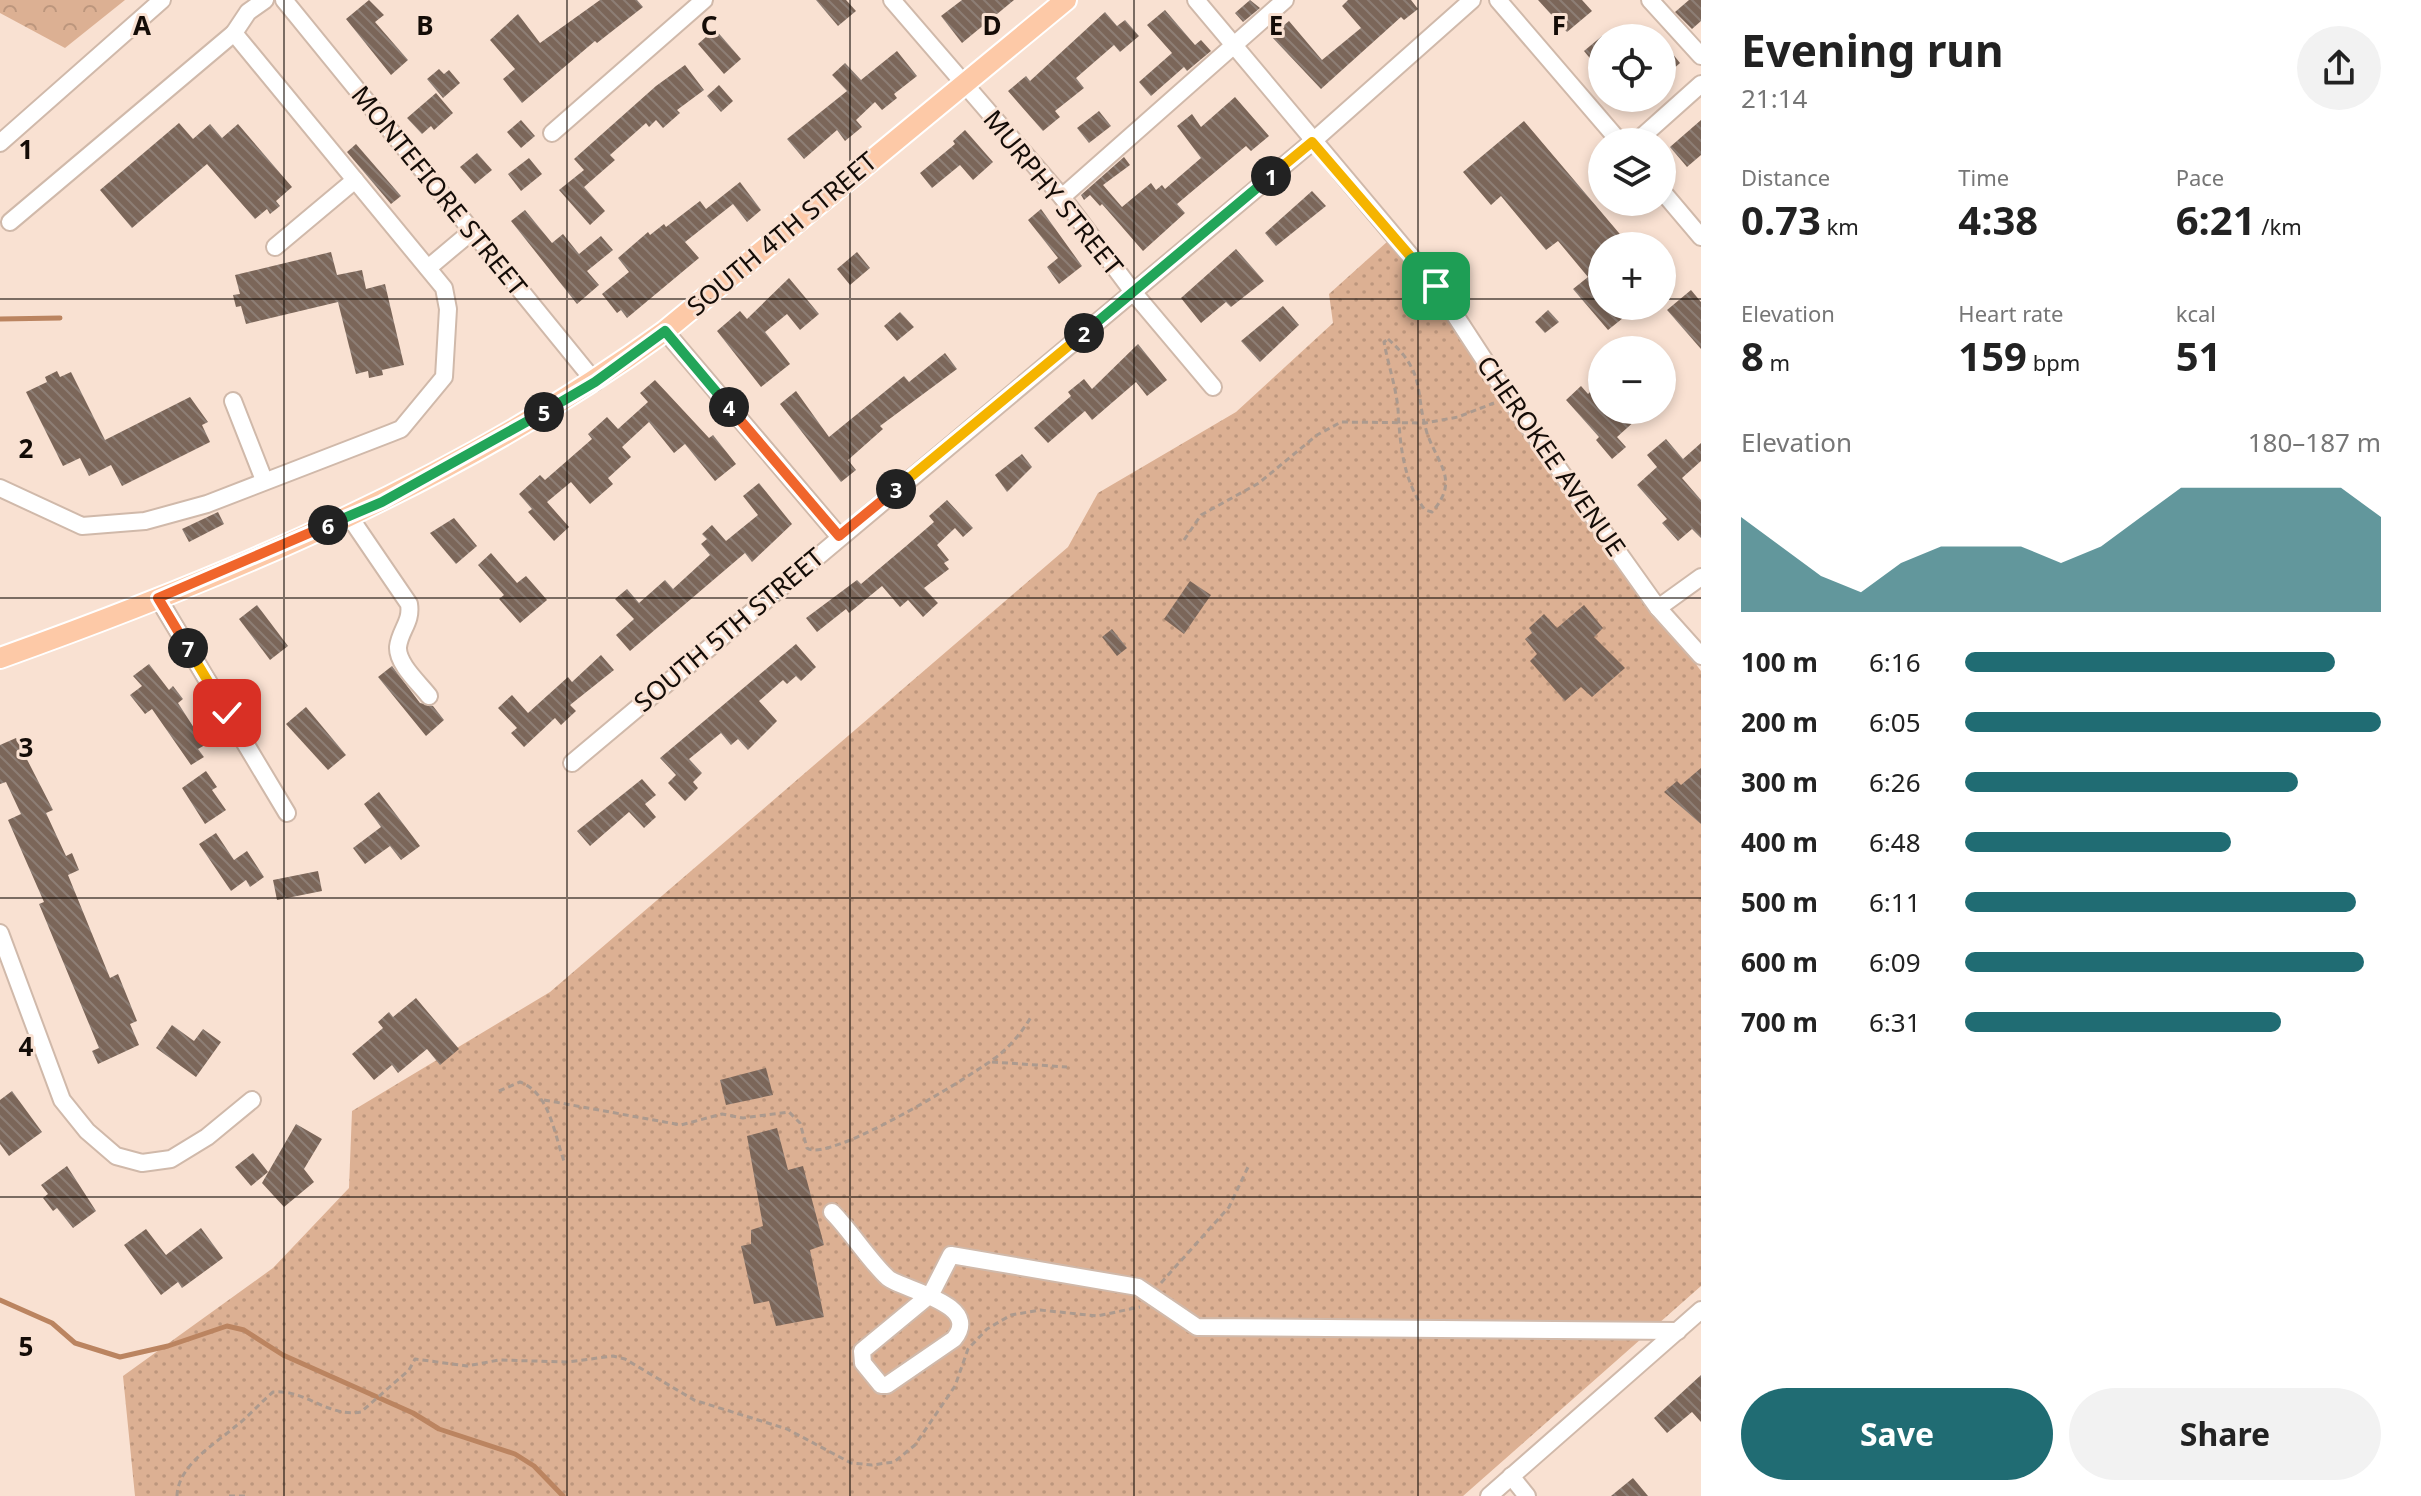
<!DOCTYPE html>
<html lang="en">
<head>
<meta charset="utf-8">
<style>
  :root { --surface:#fff; --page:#f2f2f2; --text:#222; --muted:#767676; --accent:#206c73 }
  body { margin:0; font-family:"Noto Sans",sans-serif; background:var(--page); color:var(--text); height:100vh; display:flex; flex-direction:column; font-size:30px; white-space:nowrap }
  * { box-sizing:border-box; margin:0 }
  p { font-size:26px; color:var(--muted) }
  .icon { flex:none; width:44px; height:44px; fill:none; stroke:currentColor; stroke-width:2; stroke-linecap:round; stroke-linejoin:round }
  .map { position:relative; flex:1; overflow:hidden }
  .panel { display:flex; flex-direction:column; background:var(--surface); width:720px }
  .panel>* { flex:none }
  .controls { position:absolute; left:1588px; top:24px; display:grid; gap:16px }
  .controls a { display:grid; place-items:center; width:88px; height:88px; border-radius:50%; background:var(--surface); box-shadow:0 4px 12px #0003; font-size:40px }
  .pin { position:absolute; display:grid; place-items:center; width:68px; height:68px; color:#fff; margin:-34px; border-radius:16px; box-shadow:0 4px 12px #0006 }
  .km { position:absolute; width:40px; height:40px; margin:-20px; border-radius:50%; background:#222; color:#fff; font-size:22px; line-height:40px; text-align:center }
  .round { display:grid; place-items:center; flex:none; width:84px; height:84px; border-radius:42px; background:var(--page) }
  .headline { display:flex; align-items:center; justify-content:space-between; height:136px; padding:0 40px }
  h1 { font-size:44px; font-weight:700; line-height:60px }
  .figures { display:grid; grid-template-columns:repeat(3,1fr); gap:12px; height:136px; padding:8px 40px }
  .figures div { display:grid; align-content:center }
  .figures b { font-size:40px; font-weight:700 }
  .figures small { font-size:22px; font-weight:400 }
  .figures p { font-size:22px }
  .chart { height:224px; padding:16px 40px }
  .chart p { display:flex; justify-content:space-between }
  .chart svg { width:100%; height:144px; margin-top:8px; fill:var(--accent); opacity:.7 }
  .cta { display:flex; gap:16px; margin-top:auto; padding:16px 40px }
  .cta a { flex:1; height:92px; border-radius:48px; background:var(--accent); color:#fff; font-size:32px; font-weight:700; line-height:92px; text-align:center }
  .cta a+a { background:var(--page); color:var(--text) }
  ul { padding:0 40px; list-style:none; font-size:26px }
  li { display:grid; grid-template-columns:128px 96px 1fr; align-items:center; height:60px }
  li i { height:20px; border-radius:10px; background:var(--accent) }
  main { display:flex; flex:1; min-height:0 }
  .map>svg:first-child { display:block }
  .grass { fill:url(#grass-dots) }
  .forest { fill:url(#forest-crowns) }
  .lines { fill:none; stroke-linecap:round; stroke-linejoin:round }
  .stream { stroke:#bb8460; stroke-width:5 }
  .building { fill:url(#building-back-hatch) }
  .minor-casing { stroke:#d0b9aa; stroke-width:20 }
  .major-casing { stroke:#fff; stroke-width:24 }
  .path { stroke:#ac9a8e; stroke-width:3; stroke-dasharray:6 4; stroke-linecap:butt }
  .minor { stroke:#fff; stroke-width:16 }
  .major { stroke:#fdc9a7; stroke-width:20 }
  .split-1-casing { stroke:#fff; stroke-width:16 }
  .split-2-casing { stroke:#fff; stroke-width:16 }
  .split-3-casing { stroke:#fff; stroke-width:16 }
  .split-4-casing { stroke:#fff; stroke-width:16 }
  .split-5-casing { stroke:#fff; stroke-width:16 }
  .split-6-casing { stroke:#fff; stroke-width:16 }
  .split-7-casing { stroke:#fff; stroke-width:16 }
  .split-8-casing { stroke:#fff; stroke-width:16 }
  .split-1 { stroke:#f5b400; stroke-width:10 }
  .split-2 { stroke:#22a559; stroke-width:10 }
  .split-3 { stroke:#f5b400; stroke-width:10 }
  .split-4 { stroke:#f0652b; stroke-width:10 }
  .split-5 { stroke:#22a559; stroke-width:10 }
  .split-6 { stroke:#22a559; stroke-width:10 }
  .split-7 { stroke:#f0652b; stroke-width:10 }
  .split-8 { stroke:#f5b400; stroke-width:10 }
  .grid { fill:none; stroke:#140c07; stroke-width:2; stroke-opacity:0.55 }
  .labels { text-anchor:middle; stroke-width:6; stroke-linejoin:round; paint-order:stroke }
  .street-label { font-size:26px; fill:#140c07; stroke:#f9e1d2 }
  .grid-label { font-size:26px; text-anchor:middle; font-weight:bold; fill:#140c07; stroke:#f9e1d2; stroke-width:6; stroke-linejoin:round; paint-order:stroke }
</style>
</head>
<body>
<main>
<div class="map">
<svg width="1701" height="1496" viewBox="0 0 1701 1496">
  <defs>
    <pattern id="grass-dots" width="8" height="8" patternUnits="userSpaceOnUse" patternTransform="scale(2)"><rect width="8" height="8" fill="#dcb093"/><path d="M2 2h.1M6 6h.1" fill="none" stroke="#bc967d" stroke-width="1.8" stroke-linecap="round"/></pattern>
    <pattern id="forest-crowns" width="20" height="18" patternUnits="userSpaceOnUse" patternTransform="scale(2)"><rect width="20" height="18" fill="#dcb093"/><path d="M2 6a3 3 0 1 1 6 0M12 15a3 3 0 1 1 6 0" fill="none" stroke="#bc967d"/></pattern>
    <pattern id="building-back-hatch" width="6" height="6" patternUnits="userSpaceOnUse" patternTransform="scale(2)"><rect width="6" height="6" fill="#7b6659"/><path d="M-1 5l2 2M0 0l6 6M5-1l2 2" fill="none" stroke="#8d7e75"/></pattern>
  </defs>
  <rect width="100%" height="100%" fill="#f9e1d2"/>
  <polygon class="grass" points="1388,241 1442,310 1621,564 1701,671 1701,1286 1463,1496 135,1496 123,1376 273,1268 349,1188 352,1111 550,992 1068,547 1098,493 1236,412 1333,323 1329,294"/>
  <polygon class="forest" points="0,0 125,0 65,48 0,13"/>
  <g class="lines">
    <g class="stream">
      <polyline points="0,319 60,318"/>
      <polyline points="0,1300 52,1323 75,1343 120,1357 168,1346 227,1326 244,1330 283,1355 413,1413 439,1429 515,1454 534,1466 563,1496"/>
    </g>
  </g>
  <g class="building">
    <polygon points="369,0 384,15 375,22 408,60 391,75 346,19"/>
    <polygon points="600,0 637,0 643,7 597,43 595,41 522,103 503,79 515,69 490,40 518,14 540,43"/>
    <polygon points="816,0 846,0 856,11 838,26"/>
    <polygon points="962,0 1014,0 962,43 941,16"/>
    <polygon points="1250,0 1260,8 1243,22 1235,13"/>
    <polygon points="1348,0 1411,0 1418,9 1404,20 1401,17 1321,89 1271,36 1289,21 1322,60 1361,28 1342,6"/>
    <polygon points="1538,0 1582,0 1592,11 1567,32"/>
    <polygon points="1689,0 1701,0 1701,21 1692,29 1675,12"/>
    <polygon points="1165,10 1195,45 1201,40 1211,51 1187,71 1184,67 1151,96 1139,82 1172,53 1147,25"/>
    <polygon points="1105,12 1117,26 1125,20 1139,36 1120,52 1114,45 1076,78 1084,88 1055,111 1060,117 1043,131 1008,91 1026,76 1030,81"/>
    <polygon points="715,29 741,59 724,74 698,44"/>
    <polygon points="1602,36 1602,73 1584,51"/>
    <polygon points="897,51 917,76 894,94 897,98 882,110 875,102 856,120 862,127 845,141 837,130 804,159 787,139 847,91 832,75 845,63 861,80"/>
    <polygon points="1672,53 1680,63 1662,79 1662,62"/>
    <polygon points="685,65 704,90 677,110 680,113 663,128 656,120 649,127 646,123 610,155 615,160 584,187 605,211 590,225 559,190 584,170 574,159 656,86"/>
    <polygon points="439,69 444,74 449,70 460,83 443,98 427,79"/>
    <polygon points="719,85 733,101 721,112 707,96"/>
    <polygon points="436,93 453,113 434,130 431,126 422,134 407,118"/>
    <polygon points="1235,97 1269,136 1251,151 1246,146 1177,204 1185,213 1143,251 1102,204 1100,206 1090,195 1084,200 1081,195 1124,157 1130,165 1103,185 1122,207 1151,183 1156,190 1162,185 1165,189 1201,158 1177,126 1192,114 1201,127"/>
    <polygon points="1099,111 1111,126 1089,143 1077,128"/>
    <polygon points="521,120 535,136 521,148 507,132"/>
    <polygon points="1701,120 1701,155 1687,167 1670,147"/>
    <polygon points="1524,121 1630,246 1602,246 1602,306 1613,306 1623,318 1608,330 1573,289 1588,277 1558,241 1546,250 1501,196 1491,205 1463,172"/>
    <polygon points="179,123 193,139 210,124 222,138 238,124 292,187 276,201 280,206 270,214 267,209 255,219 207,164 132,228 100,190"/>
    <polygon points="965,130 993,162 973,180 960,165 932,188 920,173 955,144 953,141"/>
    <polygon points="356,144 401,196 391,204 347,152"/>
    <polygon points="477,153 492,170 475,184 460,167"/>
    <polygon points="529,158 542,174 521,191 508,174"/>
    <polygon points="740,182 761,210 747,222 733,204 685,242 699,258 627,318 621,310 617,313 602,294 629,272 618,258 648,232 650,235 664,224 666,227 700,201 706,209"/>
    <polygon points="1312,191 1326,206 1276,246 1265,233"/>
    <polygon points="1041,209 1082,266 1059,284 1047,267 1058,258 1028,220"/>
    <polygon points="525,210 552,243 563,234 579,254 601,236 613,250 587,271 599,285 577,304 511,221"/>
    <polygon points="1236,249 1264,281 1231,307 1226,302 1201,323 1181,298"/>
    <polygon points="331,252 337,275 362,270 366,289 385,284 404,365 382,370 383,375 369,378 368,371 356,374 338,302 246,324 241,306 236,307 233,295 240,294 235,275"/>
    <polygon points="857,252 870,268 850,285 837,269"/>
    <polygon points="789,278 819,314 800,330 787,314 765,332 790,364 761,387 717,331 740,311 747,319"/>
    <polygon points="1691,290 1701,302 1701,349 1667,310"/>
    <polygon points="1283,306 1299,325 1260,362 1241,341"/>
    <polygon points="1548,310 1559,322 1545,333 1535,322"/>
    <polygon points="900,312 914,327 897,341 884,326"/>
    <polygon points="1138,344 1167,380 1147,396 1136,382 1092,420 1085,411 1048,443 1034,428 1071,396 1068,392 1084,379 1092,389"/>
    <polygon points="945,353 957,369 880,426 883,429 848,460 856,470 841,482 780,404 796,391 829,437 904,376 909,382"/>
    <polygon points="57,371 60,377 71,372 105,440 190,397 208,422 202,425 210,442 122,486 111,465 89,476 80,458 63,466 26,392 47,382 45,377"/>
    <polygon points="655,380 709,438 713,435 736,464 715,481 685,444 674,453 649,422 622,447 631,457 608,478 613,484 590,504 571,482 547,502 569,527 554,541 528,512 532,509 519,494 540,475 545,480 592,439 588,434 607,417 618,429 648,402 640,393"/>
    <polygon points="1602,381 1602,410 1647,410 1617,437 1626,447 1612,459 1596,440 1599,437 1566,400 1581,386 1588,394"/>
    <polygon points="1666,439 1683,459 1701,443 1701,461 1682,478 1701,500 1701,538 1692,529 1678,541 1662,523 1667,519 1637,485 1657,467 1647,455"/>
    <polygon points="1022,454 1032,467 1007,492 995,475"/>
    <polygon points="759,483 792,524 752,562 745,553 630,651 616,635 634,619 615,599 627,589 639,603 665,580 673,589 710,555 701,544 707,539 702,534 712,525 726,541 758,515 743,496"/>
    <polygon points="947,500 973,528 963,537 955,528 937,545 949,560 944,563 949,569 924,588 938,603 923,617 908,600 900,607 882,586 849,613 846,609 817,632 806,618 857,580 861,584 905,547 934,522 929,516"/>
    <polygon points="218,512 224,524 189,542 182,529"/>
    <polygon points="454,518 477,546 456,564 430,533"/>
    <polygon points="491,553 517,583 526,576 547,600 520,623 499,599 504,595 478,565"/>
    <polygon points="1190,581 1211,595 1184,634 1164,619"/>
    <polygon points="257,605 288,646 270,660 239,619"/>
    <polygon points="1584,605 1603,628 1594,637 1625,668 1592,697 1581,687 1565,701 1530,661 1537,654 1525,639 1532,633 1529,628 1544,614 1557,628"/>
    <polygon points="1112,629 1127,648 1117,656 1102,637"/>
    <polygon points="796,644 816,667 801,681 796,676 787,684 783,680 759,701 777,721 748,750 738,739 731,745 721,733 689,759 702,773 693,782 698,788 685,801 668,783 676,775 660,758"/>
    <polygon points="601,655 614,670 570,705 576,711 561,725 555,718 524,747 511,733 517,728 498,708 512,695 528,713 568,677 572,682"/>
    <polygon points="149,664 169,690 173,686 183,699 178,703 205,745 198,749 204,757 191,765 152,709 145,714 130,695 142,686 133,676"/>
    <polygon points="392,666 420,703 433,706 444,720 426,736 378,677"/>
    <polygon points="306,707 346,755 328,770 286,724"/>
    <polygon points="16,738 53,810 46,813 66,856 72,853 79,870 68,875 110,978 118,974 137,1021 130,1024 139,1045 98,1064 92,1051 99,1048 39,904 44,902 8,820 21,814 6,782 0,784 0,745"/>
    <polygon points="1701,768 1701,824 1664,792 1677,781 1681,785"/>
    <polygon points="206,771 217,787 212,790 226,810 205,824 182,788"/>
    <polygon points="642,779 656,795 645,804 656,817 644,828 629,812 590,846 577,831"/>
    <polygon points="379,792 420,846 401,860 390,846 365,864 353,848 381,827 364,804"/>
    <polygon points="216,833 234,860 247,851 264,877 250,887 246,880 231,891 199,844"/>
    <polygon points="318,871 322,891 277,900 273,880"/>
    <polygon points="416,998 459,1049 440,1065 427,1049 398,1073 392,1065 374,1080 352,1054 383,1028 378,1022 389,1012 393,1017"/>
    <polygon points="172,1025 194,1041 203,1029 221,1042 196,1077 156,1048"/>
    <polygon points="766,1068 773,1095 726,1105 720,1080"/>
    <polygon points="12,1091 42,1132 9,1156 0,1144 0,1100"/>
    <polygon points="296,1124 322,1139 304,1169 314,1182 284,1207 262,1183"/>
    <polygon points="777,1128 788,1170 803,1166 824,1245 810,1250 824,1317 776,1326 769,1301 754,1304 741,1246 751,1244 751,1230 763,1226 747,1136"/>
    <polygon points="253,1153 268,1172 251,1186 235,1167"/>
    <polygon points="67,1166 96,1211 73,1228 57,1208 53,1211 43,1198 48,1194 41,1185"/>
    <polygon points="201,1228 223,1258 182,1288 178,1282 161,1295 124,1245 146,1229 166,1255"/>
    <polygon points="1701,1375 1701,1422 1692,1412 1667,1433 1654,1418"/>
    <polygon points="1633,1478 1648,1496 1611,1496"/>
  </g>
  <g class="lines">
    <g class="minor-casing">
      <g id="minor">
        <polyline points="284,0 595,382"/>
        <polyline points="892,0 1062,197 1133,292 1213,387"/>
        <polyline points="1196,0 1436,286 1521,416 1658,608 1701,656"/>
        <polyline points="1498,0 1620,142"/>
        <polyline points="1650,0 1701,56"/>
        <polyline points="234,33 248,12 265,0"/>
        <polyline points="552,133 704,0"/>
        <polyline points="1636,142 1701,84"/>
        <polyline points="0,143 162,0"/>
        <polyline points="1662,191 1701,237"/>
        <polyline points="1062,197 1285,0"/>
        <polyline points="275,247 355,180"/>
        <polyline points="428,268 471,232"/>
        <polyline points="665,331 839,536"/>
        <polyline points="233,401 264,480"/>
        <polyline points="0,488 82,526 145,521 207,504 391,433 401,429 444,377 448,309 444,288 234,33 10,222"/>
        <path d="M 349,516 L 409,604 C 412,622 400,630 398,647 C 397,664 420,684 429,696"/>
        <polyline points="158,598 287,813"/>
        <polyline points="1658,608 1701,577"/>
        <polyline points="572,763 1312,142 1472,0"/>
        <polyline points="0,933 62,1100 87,1131 116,1156 142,1163 171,1159 207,1137 252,1100"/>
        <path d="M 832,1212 C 850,1230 871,1263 888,1278 C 903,1290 983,1304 954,1339 L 887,1385 L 881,1385 L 863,1363 L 862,1351 L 931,1294 L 951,1255 L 1138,1287 L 1197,1327 L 1678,1331"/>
        <polyline points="1511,1476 1527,1496"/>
        <polyline points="1489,1496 1701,1310"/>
      </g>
    </g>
    <g class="major-casing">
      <path id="major" d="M 0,658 C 232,575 465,477 665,331 L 1066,0"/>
    </g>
    <g class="path">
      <path d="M 1388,339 C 1427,374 1414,390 1427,433 C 1438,465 1460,480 1432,512 L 1425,510 C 1403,481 1400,444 1398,409 C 1396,387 1388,364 1384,342 Z"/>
      <polyline points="1184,540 1201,515 1259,483 1317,435 1341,422 1425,423 1458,417 1494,403"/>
      <polyline points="992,1062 1067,1067"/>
      <path d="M 499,1091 L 520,1082 C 550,1093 554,1134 564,1161"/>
      <path d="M 544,1100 L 681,1125 L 722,1114 L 743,1118 L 789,1112 L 800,1123 L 807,1148 C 829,1164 975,1074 999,1055 C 1012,1044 1022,1032 1031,1017"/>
      <polyline points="1161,1283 1229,1207 1249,1165"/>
      <path d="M 177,1496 C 178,1465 215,1444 236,1426 C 249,1416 260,1403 273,1392 C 305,1389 329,1418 361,1412 L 409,1370 L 415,1359 L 467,1366 L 499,1360 L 568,1362 L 613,1356 L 625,1359 L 694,1400 L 787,1429 L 851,1463 L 872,1465 L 894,1462 L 915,1445 L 955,1386 L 968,1349 L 987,1329 L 1011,1315 L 1040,1310 L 1097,1316 L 1140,1307"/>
      <polyline points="229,1496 249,1496"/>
    </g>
    <use href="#minor" class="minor"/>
    <use href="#major" class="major"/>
  </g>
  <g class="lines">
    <g class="split-1-casing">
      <polyline id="split-1" points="1271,176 1312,142 1436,286"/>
    </g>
    <g class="split-2-casing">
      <polyline id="split-2" points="1084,333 1271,176"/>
    </g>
    <g class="split-3-casing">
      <polyline id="split-3" points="896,489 1084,333"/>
    </g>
    <g class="split-4-casing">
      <polyline id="split-4" points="729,407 839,536 896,489"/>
    </g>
    <g class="split-5-casing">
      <polyline id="split-5" points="544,412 595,382 665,331 729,407"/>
    </g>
    <g class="split-6-casing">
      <polyline id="split-6" points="328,525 382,502 544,412"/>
    </g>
    <g class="split-7-casing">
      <polyline id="split-7" points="188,648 158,598 328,525"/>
    </g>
    <g class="split-8-casing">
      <polyline id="split-8" points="188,648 227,713"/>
    </g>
    <use href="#split-1" class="split-1"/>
    <use href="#split-2" class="split-2"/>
    <use href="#split-3" class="split-3"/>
    <use href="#split-4" class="split-4"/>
    <use href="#split-5" class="split-5"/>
    <use href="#split-6" class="split-6"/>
    <use href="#split-7" class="split-7"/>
    <use href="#split-8" class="split-8"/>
  </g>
  <path class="grid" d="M 284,0 L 284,1496M 567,0 L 567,1496M 850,0 L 850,1496M 1134,0 L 1134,1496M 1418,0 L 1418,1496M 0,299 L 1602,299M 1662,299 L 1701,299M 0,598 L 1701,598M 0,898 L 1701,898M 0,1197 L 1701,1197"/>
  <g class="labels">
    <g class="street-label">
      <text transform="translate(439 191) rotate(51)" y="9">MONTEFIORE STREET</text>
      <text transform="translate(1053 193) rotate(51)" y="9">MURPHY STREET</text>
      <text transform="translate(782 234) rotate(-40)" y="9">SOUTH 4TH STREET</text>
      <text transform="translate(1551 456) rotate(55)" y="9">CHEROKEE AVENUE</text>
      <text transform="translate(729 630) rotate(-40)" y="9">SOUTH 5TH STREET</text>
    </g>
  </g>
  <g class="grid-label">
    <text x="142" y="35">A</text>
    <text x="425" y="35">B</text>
    <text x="709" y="35">C</text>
    <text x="992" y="35">D</text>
    <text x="1276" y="35">E</text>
    <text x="1559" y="35">F</text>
    <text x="26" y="159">1</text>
    <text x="26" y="458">2</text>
    <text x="26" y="757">3</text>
    <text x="26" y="1056">4</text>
    <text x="26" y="1356">5</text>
  </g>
</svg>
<div class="controls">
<a><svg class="icon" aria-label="locate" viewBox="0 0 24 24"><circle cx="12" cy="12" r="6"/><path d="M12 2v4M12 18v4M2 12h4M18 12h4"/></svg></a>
<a><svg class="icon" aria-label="layers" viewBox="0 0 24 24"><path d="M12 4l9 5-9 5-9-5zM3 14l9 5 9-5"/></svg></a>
<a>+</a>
<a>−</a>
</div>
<div class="pin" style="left:1436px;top:286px;background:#1e9e55"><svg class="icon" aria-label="arrive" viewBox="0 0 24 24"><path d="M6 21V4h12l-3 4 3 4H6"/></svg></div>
<div class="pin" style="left:227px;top:713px;background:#d93025"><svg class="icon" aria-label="check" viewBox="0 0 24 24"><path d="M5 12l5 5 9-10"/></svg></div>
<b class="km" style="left:1271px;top:176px">1</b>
<b class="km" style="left:1084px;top:333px">2</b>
<b class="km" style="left:896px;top:489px">3</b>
<b class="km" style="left:729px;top:407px">4</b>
<b class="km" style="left:544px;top:412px">5</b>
<b class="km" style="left:328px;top:525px">6</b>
<b class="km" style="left:188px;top:648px">7</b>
</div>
<section class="panel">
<div class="headline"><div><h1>Evening run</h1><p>21:14</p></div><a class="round"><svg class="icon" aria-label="share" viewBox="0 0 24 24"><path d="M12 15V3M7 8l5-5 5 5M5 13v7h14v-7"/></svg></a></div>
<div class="figures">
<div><p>Distance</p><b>0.73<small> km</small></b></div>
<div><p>Time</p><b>4:38</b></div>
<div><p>Pace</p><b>6:21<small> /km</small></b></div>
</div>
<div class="figures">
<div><p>Elevation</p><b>8<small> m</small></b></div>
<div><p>Heart rate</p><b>159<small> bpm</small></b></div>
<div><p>kcal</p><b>51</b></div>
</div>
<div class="chart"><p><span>Elevation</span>180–187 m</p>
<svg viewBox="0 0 160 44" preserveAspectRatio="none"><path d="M0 44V15L10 24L20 33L30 38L40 29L50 24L60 24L70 24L80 29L90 24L100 15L110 6L120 6L130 6L140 6L150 6L160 15V44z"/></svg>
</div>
<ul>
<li><b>100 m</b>6:16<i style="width:89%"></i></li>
<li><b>200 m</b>6:05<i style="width:100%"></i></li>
<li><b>300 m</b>6:26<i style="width:80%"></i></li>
<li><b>400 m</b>6:48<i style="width:64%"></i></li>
<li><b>500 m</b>6:11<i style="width:94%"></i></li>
<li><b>600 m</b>6:09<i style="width:96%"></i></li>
<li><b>700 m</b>6:31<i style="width:76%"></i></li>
</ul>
<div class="cta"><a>Save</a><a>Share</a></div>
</section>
</main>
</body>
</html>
